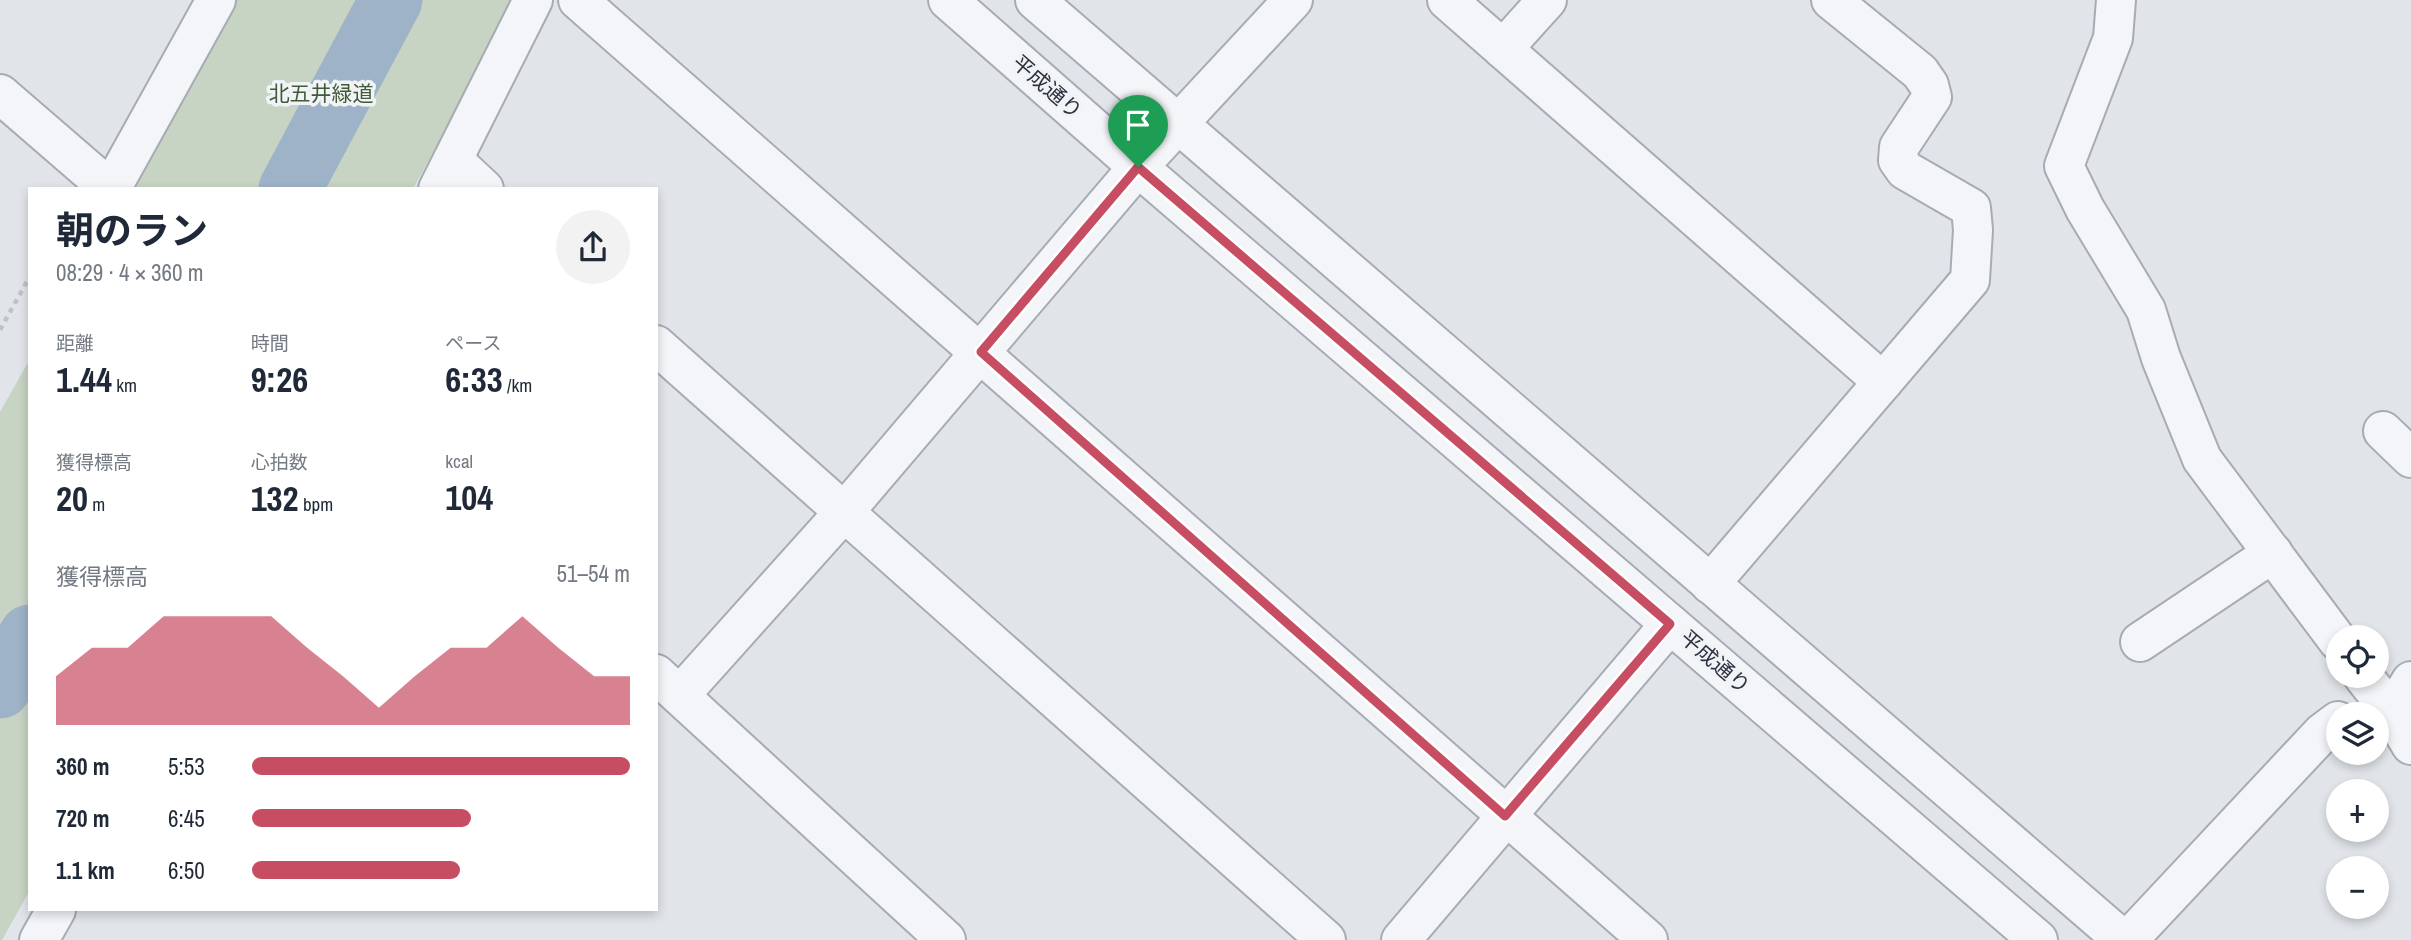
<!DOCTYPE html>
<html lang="ja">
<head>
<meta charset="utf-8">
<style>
  :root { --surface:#fff; --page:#f2f2f3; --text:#1f2937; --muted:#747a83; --accent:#c74d63 }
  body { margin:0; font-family:"Archivo Narrow","Noto Sans JP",sans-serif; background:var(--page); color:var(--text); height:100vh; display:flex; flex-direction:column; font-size:26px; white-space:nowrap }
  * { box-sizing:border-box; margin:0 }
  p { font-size:23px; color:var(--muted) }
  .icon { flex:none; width:38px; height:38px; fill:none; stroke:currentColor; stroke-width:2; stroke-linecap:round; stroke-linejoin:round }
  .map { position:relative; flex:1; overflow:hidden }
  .details { position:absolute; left:28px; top:187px; width:630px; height:724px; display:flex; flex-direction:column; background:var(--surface); border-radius:0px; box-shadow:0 4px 10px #0003 }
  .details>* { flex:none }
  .fabs { position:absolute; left:2326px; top:625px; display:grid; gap:14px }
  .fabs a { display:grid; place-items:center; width:63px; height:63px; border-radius:50%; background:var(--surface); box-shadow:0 4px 10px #0003; font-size:35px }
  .pin { position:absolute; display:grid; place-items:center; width:60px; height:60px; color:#fff; margin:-72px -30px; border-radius:50% 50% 50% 0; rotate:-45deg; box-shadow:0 0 7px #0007 }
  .pin .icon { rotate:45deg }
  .round { display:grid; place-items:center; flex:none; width:74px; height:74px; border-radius:37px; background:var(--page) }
  .head { display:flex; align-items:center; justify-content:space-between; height:119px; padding:0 28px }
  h1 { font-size:38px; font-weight:700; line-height:52px }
  .stats { display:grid; grid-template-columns:repeat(3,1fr); gap:10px; height:119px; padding:7px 28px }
  .stats div { display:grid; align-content:center }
  .stats b { font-size:35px; font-weight:700 }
  .stats small { font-size:19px; font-weight:400 }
  .stats p { font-size:19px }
  .chart { height:196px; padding:14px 28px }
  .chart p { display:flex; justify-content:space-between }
  .chart svg { width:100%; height:126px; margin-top:7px; fill:var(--accent); opacity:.7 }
  ul { padding:0 28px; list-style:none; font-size:23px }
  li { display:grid; grid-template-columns:112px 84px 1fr; align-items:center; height:52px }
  li i { height:18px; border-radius:9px; background:var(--accent) }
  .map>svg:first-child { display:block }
  .green { fill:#c7d3c3 }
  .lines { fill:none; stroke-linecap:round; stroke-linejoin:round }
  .river { stroke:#9eb3c7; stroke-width:63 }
  .minor-casing { stroke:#a6acb3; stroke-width:42 }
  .tertiary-casing { stroke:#a6acb3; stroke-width:42 }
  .path { stroke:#bfc3c8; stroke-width:4.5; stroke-dasharray:5 5; stroke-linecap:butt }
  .minor { stroke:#f4f5f8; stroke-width:38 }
  .tertiary { stroke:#f4f5f8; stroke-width:38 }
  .route-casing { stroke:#fff; stroke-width:14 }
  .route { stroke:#c74d63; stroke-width:9 }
  .labels { text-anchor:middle; stroke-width:7; stroke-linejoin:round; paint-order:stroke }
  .street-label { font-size:21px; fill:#2a3340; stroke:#f1f3f7 }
  .park-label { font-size:21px; fill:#405b38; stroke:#f1f3f7 }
</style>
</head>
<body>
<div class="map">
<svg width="2411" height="940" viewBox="0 0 2411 940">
  <rect width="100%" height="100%" fill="#e1e5e9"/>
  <g class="green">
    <polygon points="229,0 516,0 413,189 124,189"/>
    <polygon points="30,359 30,890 2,940 0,940 0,412"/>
  </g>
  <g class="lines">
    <g class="river">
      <polyline points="290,189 391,0"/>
      <polyline points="0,687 30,636"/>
    </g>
    <g class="minor-casing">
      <g id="minor">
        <polyline points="578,0 1648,940"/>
        <polyline points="1447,0 1883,382"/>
        <polyline points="2116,0 2113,38 2064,166 2085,209 2146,310 2161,358 2202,459 2338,641"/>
        <polyline points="1503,49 1547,0"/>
        <polyline points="453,160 484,189"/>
        <polyline points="111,189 216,0"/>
        <polyline points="438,189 533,0"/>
        <polyline points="656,345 1326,940"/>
        <polyline points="2383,431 2411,458"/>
        <polyline points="1710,584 1970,280 1973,230 1971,208 1905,170 1898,160 1899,147 1932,97 1929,85 1920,72 1831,0"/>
        <polyline points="2140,642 2273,553"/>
        <polyline points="656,674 946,940"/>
        <polyline points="2363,676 2392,713 2411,745"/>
        <polyline points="680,695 845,511 1138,167 1293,0"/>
        <polyline points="2392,713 2411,681"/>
        <polyline points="39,940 56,910"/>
        <polyline points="1401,940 1670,624"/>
        <polyline points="2128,940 2322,733 2338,721"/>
      </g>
    </g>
    <g class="tertiary-casing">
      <g id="tertiary">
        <polyline points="948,0 1138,167 2038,940"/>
        <polyline points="1035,0 2123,940"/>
        <polyline points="0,94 110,189"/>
      </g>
    </g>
    <polyline class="path" points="0,330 30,276"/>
    <use href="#minor" class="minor"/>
    <use href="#tertiary" class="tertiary"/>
  </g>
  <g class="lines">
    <g class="route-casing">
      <polygon id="route" points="1138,167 1670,624 1505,816 981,352"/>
    </g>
    <use href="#route" class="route"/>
  </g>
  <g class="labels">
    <g class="street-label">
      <text transform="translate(1047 87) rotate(41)" y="7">平成通り</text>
      <text transform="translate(1715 662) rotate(41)" y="7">平成通り</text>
    </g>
    <g class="park-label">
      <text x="321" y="101">北五井緑道</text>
    </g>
  </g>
</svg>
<div class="fabs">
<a><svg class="icon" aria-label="locate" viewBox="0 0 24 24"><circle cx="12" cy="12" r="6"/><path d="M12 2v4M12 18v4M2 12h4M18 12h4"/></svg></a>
<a><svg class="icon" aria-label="layers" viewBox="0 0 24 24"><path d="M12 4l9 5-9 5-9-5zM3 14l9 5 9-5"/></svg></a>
<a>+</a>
<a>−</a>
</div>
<div class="pin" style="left:1138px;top:167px;background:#1e9e55"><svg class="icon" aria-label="arrive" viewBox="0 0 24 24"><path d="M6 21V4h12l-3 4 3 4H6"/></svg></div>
<section class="details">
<div class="head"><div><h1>朝のラン</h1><p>08:29 · 4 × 360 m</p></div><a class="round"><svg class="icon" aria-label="share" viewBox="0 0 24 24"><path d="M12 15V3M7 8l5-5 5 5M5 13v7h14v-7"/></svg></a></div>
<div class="stats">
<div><p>距離</p><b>1.44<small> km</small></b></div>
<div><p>時間</p><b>9:26</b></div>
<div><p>ペース</p><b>6:33<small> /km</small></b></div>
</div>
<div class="stats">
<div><p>獲得標高</p><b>20<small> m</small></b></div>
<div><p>心拍数</p><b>132<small> bpm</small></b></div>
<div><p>kcal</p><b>104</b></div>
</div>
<div class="chart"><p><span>獲得標高</span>51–54 m</p>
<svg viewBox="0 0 160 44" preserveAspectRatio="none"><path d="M0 44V27L10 17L20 17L30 6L40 6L50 6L60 6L70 17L80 27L90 38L100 27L110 17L120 17L130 6L140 17L150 27L160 27V44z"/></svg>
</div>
<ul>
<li><b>360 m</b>5:53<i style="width:100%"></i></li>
<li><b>720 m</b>6:45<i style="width:58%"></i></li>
<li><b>1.1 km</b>6:50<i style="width:55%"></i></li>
</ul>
</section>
</div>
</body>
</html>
